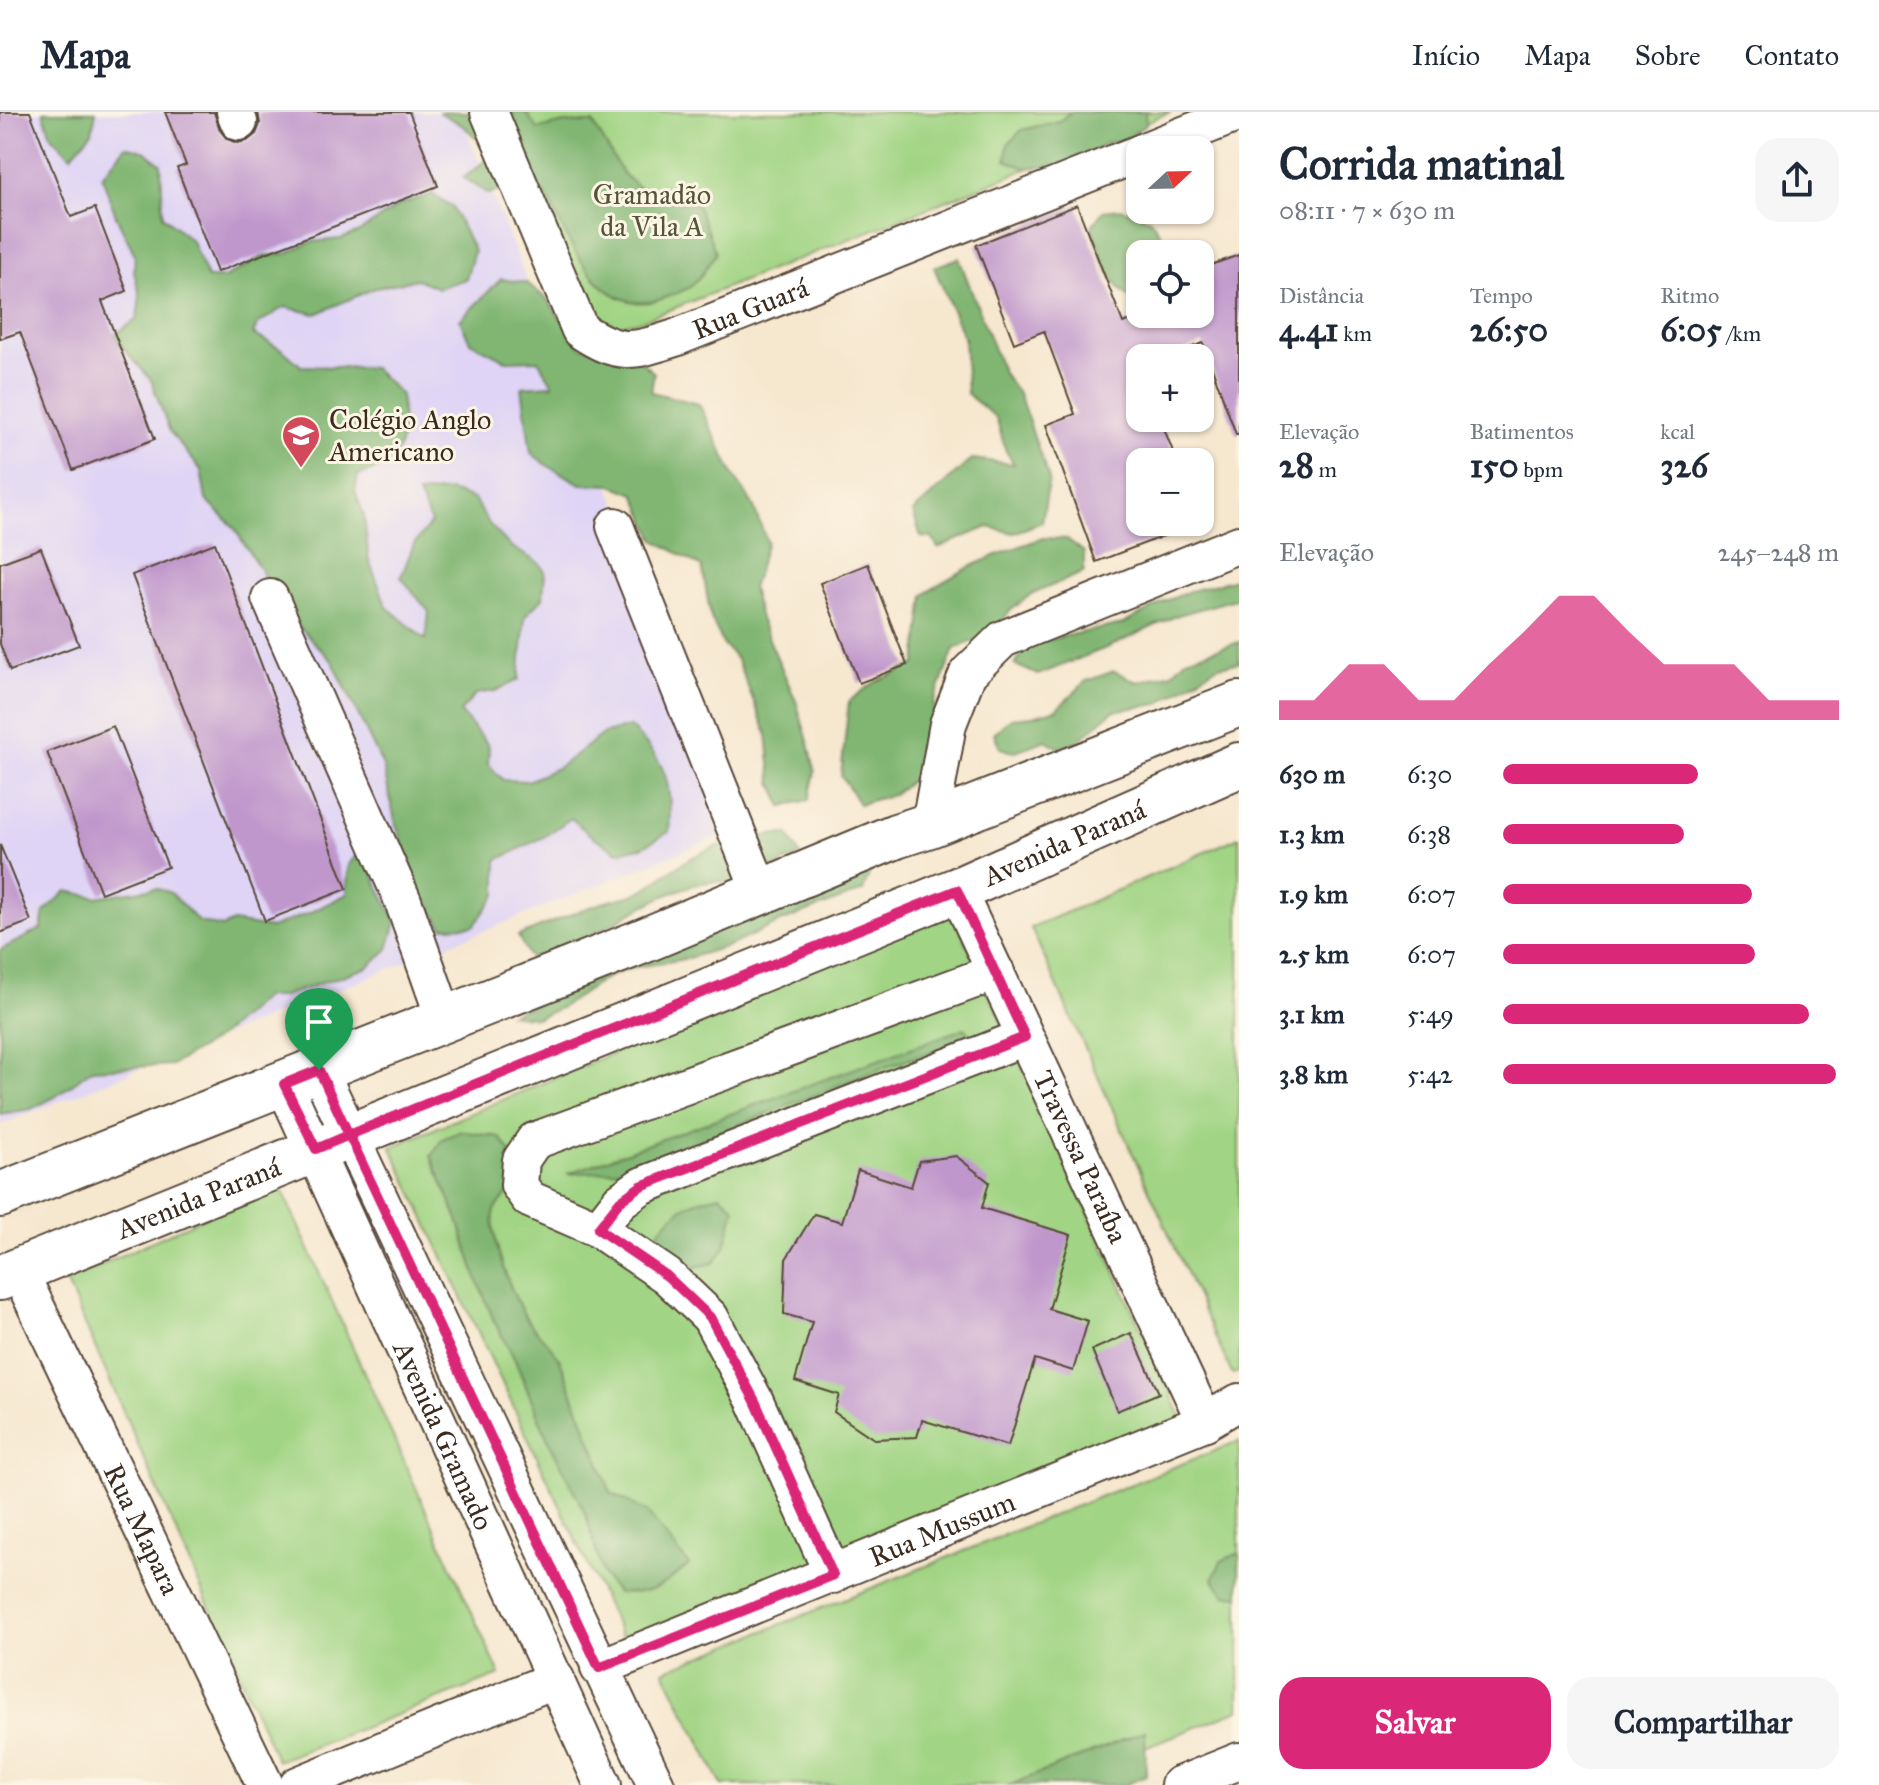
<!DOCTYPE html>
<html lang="pt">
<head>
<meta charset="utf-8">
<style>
  :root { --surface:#fff; --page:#f6f6f7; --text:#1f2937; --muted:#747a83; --line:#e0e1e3; --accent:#db2777 }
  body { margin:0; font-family:"IM FELL Great Primer",serif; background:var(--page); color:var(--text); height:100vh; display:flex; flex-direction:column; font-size:30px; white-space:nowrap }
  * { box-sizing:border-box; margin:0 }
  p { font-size:26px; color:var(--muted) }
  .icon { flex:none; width:44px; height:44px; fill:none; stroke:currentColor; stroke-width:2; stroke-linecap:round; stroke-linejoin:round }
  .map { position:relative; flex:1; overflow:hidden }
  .sheet { display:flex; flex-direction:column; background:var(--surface); width:640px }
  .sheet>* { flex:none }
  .needle { width:52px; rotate:68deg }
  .controls { position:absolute; left:1126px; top:24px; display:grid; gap:16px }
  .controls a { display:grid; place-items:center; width:88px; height:88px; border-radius:16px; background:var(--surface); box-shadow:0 2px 6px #0004; font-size:40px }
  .pin { position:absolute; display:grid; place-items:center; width:68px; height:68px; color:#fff; margin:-82px -34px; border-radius:50% 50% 50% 0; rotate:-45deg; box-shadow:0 0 8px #0007 }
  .pin .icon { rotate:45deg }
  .round { display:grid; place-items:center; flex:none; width:84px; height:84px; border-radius:24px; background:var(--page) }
  .head { display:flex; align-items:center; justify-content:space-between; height:136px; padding:0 40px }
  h1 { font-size:44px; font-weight:800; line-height:60px }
  .metrics { display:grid; grid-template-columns:repeat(3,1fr); gap:12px; height:136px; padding:8px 40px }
  .metrics div { display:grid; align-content:center }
  .metrics b { font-size:34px; font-weight:800 }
  .metrics small { font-size:22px; font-weight:400 }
  .metrics p { font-size:22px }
  .chart { height:224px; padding:16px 40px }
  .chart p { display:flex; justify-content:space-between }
  .chart svg { width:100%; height:144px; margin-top:8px; fill:var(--accent); opacity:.7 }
  .button { display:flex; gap:16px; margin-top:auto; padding:16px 40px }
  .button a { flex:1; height:92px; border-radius:24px; background:var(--accent); color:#fff; font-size:32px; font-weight:800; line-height:92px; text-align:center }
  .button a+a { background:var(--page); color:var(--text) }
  ul { padding:0 40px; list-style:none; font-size:26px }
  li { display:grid; grid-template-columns:128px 96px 1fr; align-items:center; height:60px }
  li i { height:20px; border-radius:10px; background:var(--accent) }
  header { display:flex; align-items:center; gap:48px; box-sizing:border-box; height:112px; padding:0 40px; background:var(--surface); border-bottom:2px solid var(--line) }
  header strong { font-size:38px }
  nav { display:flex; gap:44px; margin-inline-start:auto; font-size:28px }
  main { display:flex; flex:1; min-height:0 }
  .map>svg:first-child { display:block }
  .built { fill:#dfd4f5 }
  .green { fill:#a1d484; stroke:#6e7f51; stroke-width:2 }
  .forest { fill:#80b672; stroke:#5e7048; stroke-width:2 }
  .building { fill:#c097cc }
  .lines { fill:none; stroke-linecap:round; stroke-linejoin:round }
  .minor-casing { stroke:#574639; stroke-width:40 }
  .major-casing { stroke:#574639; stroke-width:48 }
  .minor { stroke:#fff; stroke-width:36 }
  .major { stroke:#fff; stroke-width:44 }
  .route-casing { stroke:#fff; stroke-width:16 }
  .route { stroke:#db2777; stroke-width:10 }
  .labels { text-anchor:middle; stroke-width:6; stroke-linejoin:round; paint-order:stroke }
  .park-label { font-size:28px; fill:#545438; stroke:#fcf5e5 }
  .street-label { font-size:28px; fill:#3b2a1e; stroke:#fcf5e5 }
  .poi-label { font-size:28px; fill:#3b2a1e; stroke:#fcf5e5; text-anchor:start }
</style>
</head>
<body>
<header>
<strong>Mapa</strong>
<nav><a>Início</a><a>Mapa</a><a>Sobre</a><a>Contato</a></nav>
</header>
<main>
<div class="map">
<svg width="1239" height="1673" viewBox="0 0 1239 1673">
  <rect width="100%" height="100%" fill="#fcf5e5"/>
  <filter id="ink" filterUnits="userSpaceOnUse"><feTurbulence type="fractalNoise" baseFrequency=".0125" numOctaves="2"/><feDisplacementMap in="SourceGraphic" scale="16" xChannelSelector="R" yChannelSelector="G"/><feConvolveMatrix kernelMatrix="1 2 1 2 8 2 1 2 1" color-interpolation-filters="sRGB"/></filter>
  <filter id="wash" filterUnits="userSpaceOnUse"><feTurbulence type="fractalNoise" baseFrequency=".006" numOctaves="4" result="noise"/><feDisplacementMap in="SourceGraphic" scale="32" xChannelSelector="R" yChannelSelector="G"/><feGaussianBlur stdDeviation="1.8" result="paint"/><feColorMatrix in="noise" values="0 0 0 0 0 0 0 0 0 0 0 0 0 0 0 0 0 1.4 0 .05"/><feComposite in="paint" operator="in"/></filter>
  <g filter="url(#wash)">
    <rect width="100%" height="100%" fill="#f6e7cf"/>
    <polygon class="built" points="0,0 459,0 745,714 0,1013"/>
    <g class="green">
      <polygon points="505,0 1171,0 644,208 617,214 596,203 574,167"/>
      <polygon points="1239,725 1239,1260 1232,1262 1031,816"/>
      <polygon points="951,798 1183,1309 626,1534 391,1035"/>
      <polygon points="279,1071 500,1563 277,1649 66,1169"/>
      <polygon points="1239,1329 1239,1598 1049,1673 722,1673 664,1559"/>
    </g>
    <g class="forest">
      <polygon points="43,0 96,0 92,20 71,44 51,23"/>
      <path d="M 438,0 L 525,0 L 538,17 L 565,11 L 593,11 L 623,62 L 648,83 L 697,93 L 716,141 C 709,151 700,168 690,175 C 684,179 674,182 667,185 C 602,213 568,128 546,82 L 512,76 L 488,82 L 464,66 L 488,46 C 478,22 462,11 438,0 Z"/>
      <polygon points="1070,0 1145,0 1146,12 1125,28 1107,31 1075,50 1061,54 1025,56 1006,48 1008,32 1022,18 1060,9"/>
      <path d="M 126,34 L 146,40 L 161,52 L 163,104 L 192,129 L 207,166 L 224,166 L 262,145 L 288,141 L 310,130 L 341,127 L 359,120 L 401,92 L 433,82 L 452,95 L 474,139 L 466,167 L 438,176 L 417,167 L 375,176 L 316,202 L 284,195 L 258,212 L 253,222 L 283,238 L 301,254 L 373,256 L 401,283 C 404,327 407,351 358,363 L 355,379 L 364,404 L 369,448 L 387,495 L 426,528 L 429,500 L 401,465 L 414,432 L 431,411 L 418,382 L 450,379 L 474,387 L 489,412 L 510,434 L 540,452 L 545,459 L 543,486 L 525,504 L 519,568 L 495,579 L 476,582 L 460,600 L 489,634 L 488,652 L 503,668 L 528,669 L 559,655 L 604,621 L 630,615 C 666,650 673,669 669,720 L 642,735 L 618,740 L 589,722 L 571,706 L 544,725 L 497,748 L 497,782 L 474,814 L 443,815 L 422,783 L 396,713 L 383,654 L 333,550 L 291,507 L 233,414 L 206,388 L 201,358 L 170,320 L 151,268 L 113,224 L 137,207 L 140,184 L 134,159 L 135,143 L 116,104 L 102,64 Z"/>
      <path d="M 1121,97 L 1150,107 L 1165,128 L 1190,126 L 1198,135 L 1199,142 L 1140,142 L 1140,188 C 1114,187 1097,135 1092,114 L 1103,99 Z"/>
      <polygon points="959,146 1003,261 1019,282 1049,367 1042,410 1014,421 988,415 938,436 932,426 921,425 913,400 972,347 1014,352 1006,339 996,306 967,282 964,226 934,155"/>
      <polygon points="501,167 527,171 548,188 581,235 631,241 654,261 651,280 699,292 734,364 752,391 767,430 752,476 760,507 796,589 810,636 815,660 809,688 782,694 772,670 767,622 737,548 723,532 711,506 702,455 655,428 635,382 612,373 581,372 548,354 531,341 522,275 553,273 538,248 507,249 470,230 460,208"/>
      <path d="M 1043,426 L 1067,427 L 1084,440 L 1084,460 L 1030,483 L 1010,499 L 992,521 L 954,537 L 934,590 L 937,624 L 927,656 L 894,682 L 859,692 L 841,663 L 849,589 L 875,570 L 916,552 L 924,483 C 960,456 1000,441 1043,426 Z"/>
      <polygon points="1239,466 1239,486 1178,503 1111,534 1038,563 1015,553 1027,532 1123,512 1166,489 1190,479"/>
      <polygon points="1239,530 1239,551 1218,554 1158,592 1113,599 1079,628 1061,637 1046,628 1013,640 1000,636 994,621 1011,606 1033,604 1057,597 1086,569 1114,559 1137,570 1172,561 1186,547"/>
      <path d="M 788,722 L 800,743 C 784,750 766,762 749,767 C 732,772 712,767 694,773 C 634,790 592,834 530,846 L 518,824 C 547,813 575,799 605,790 C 615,787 625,786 635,782 C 651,775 661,764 676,755 C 709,733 749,723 788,722 Z"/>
      <polygon points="361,738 396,810 388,837 368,855 281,885 265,885 218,926 172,953 92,957 55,985 31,997 0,1002 0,838 41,817 44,800 67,779 96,785 156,776 171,781 199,810 223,815 233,810 271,816 309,801 347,782 348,753"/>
      <polygon points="872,755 863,779 778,811 731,833 685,847 631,856 608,865 562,895 537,906 510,902"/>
      <polygon points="965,916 972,926 880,957 624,1058 567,1062"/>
      <path d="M 461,1019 L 499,1025 L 512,1041 C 511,1053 513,1073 506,1084 C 503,1089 497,1093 495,1098 C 487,1123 516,1196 532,1214 C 544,1227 550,1232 560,1248 L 611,1381 L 646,1399 L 689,1453 C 664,1474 650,1483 617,1481 L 603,1463 L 585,1400 L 547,1325 L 515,1248 L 494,1209 L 477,1167 L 457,1105 L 431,1044 L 442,1027 Z"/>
      <path d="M 721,1083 L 735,1096 L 725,1135 L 714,1151 L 681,1158 L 662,1145 L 654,1126 C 673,1099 688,1088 721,1083 Z"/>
      <polygon points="1239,1441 1239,1484 1225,1483 1213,1467 1221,1449"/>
      <polygon points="1145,1619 1146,1664 1124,1673 1010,1673"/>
    </g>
    <g id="blocks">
      <g class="building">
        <polygon points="0,0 30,0 71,105 95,96 127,179 102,189 155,327 73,358 20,220 0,227"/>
        <polygon points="165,0 214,0 220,18 227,27 237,31 247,29 256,22 260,12 258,0 409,0 438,74 217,160 177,56 186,53"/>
        <polygon points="1077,93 1123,211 1146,202 1200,202 1200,157 1239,143 1239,322 1236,322 1203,231 1163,246 1140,246 1140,306 1160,306 1177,350 1140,350 1140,410 1195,412 1096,450 1046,313 1075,302 1044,219 1014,231 976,133"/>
        <polygon points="215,431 347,777 265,809 132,463"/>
        <polygon points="41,436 79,533 10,559 0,532 0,451"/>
        <polygon points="868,452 907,553 859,571 820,471"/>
        <polygon points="113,614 168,755 101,781 47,640"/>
        <polygon points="0,733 31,809 0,821"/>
        <polygon points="956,1044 989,1070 982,1096 1071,1123 1049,1197 1088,1209 1073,1259 1035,1247 1008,1334 922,1308 917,1325 874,1327 834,1300 839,1283 795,1269 812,1210 784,1202 786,1147 814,1102 842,1110 858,1058 911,1075 919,1049"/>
        <polygon points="1131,1221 1159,1281 1117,1299 1092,1238"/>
      </g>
    </g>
  </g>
  <g filter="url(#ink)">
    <use href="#blocks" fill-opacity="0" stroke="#574639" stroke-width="2"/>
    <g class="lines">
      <g class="minor-casing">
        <g id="minor">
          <polyline points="235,0 239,10"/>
          <path id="s1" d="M 489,0 L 580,218 C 619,244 632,240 675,226 L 1140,41"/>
          <polyline points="1146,38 1239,1"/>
          <polyline points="615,414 761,781"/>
          <polyline points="270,486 403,789 445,908"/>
          <polyline points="930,713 948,612 968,561 1003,527 1239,432"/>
          <path id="s2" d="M 957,778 L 1205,1310"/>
          <polyline points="319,958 656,1673"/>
          <path id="s3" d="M 284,972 L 603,1673"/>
          <polyline points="598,1117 620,1089 641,1074 1025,925"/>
          <path id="s4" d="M 19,1159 L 265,1673"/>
          <polyline points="833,1463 755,1289 710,1205 667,1164 598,1117 529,1087 519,1073 521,1048 534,1029 996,860"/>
          <path id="s5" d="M 599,1556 L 1205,1310 L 1239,1290"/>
          <polyline points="298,1673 556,1567"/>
          <polyline points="1179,1673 1239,1649"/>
        </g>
      </g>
      <g class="major-casing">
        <g id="major">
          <polyline points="0,1083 638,831 896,724 930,713 1239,592"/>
          <path id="s6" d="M 0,1166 L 957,778 L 1239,653"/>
        </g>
      </g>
      <use href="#minor" class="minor"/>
      <use href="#major" class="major"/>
    </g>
  </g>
  <g class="lines" filter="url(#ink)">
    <g class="route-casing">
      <polyline id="route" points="319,958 349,1023 599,1556 833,1463 755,1289 710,1205 667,1164 598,1117 620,1089 641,1074 1025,925 957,778 349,1023 316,1037 284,972 319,958"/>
    </g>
    <use href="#route" class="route"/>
  </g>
  <defs>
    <g id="school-pin" transform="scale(2)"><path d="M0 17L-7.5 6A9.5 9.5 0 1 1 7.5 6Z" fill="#d1495b" stroke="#fcf5e5"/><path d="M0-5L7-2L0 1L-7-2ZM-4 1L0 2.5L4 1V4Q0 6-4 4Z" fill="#fff"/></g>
  </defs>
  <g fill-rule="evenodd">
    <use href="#school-pin" x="301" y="323"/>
  </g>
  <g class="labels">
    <g class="park-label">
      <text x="652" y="92">Gramadão<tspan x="652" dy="32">da Vila A</tspan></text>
    </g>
    <g class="street-label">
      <text dy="10" stroke="none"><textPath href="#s1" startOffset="418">Rua Guará</textPath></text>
      <text dy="10" stroke="none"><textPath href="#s6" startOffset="1150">Avenida Paraná</textPath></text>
      <text dy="10" stroke="none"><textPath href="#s2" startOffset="294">Travessa Paraíba</textPath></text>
      <text dy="10" stroke="none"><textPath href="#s6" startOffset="214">Avenida Paraná</textPath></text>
      <text dy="10" stroke="none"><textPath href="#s3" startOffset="386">Avenida Gramado</textPath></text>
      <text dy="10" stroke="none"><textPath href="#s4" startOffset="286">Rua Mapara</textPath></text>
      <text dy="10" stroke="none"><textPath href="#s5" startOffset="370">Rua Mussum</textPath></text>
    </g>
    <g class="poi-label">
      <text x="329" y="317">Colégio Anglo<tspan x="329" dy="32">Americano</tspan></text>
    </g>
  </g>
</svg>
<div class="controls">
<a><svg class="needle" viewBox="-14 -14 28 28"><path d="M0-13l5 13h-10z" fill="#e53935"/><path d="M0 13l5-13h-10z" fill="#747a83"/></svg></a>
<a><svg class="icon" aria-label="locate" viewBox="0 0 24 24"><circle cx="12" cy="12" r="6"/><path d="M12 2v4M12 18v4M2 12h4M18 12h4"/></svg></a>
<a>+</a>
<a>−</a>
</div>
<div class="pin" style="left:319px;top:958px;background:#1e9e55"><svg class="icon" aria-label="arrive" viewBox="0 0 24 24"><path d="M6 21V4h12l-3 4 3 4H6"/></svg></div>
</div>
<section class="sheet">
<div class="head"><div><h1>Corrida matinal</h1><p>08:11 · 7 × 630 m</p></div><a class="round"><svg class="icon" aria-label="share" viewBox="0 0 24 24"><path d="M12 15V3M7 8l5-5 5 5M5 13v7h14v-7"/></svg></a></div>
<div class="metrics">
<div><p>Distância</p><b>4.41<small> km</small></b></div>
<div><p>Tempo</p><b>26:50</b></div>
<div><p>Ritmo</p><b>6:05<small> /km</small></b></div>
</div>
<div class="metrics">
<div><p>Elevação</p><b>28<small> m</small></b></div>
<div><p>Batimentos</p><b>150<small> bpm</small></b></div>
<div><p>kcal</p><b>326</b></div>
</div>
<div class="chart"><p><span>Elevação</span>245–248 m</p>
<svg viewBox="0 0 160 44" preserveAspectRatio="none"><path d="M0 44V38L10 38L20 27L30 27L40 38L50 38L60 27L70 17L80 6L90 6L100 17L110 27L120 27L130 27L140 38L150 38L160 38V44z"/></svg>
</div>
<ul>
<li><b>630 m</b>6:30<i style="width:58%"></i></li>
<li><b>1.3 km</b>6:38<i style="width:54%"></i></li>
<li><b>1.9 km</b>6:07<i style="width:74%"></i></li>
<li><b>2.5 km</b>6:07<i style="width:75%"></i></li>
<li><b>3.1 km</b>5:49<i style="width:91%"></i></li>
<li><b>3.8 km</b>5:42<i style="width:99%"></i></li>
</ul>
<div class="button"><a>Salvar</a><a>Compartilhar</a></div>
</section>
</main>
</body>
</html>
